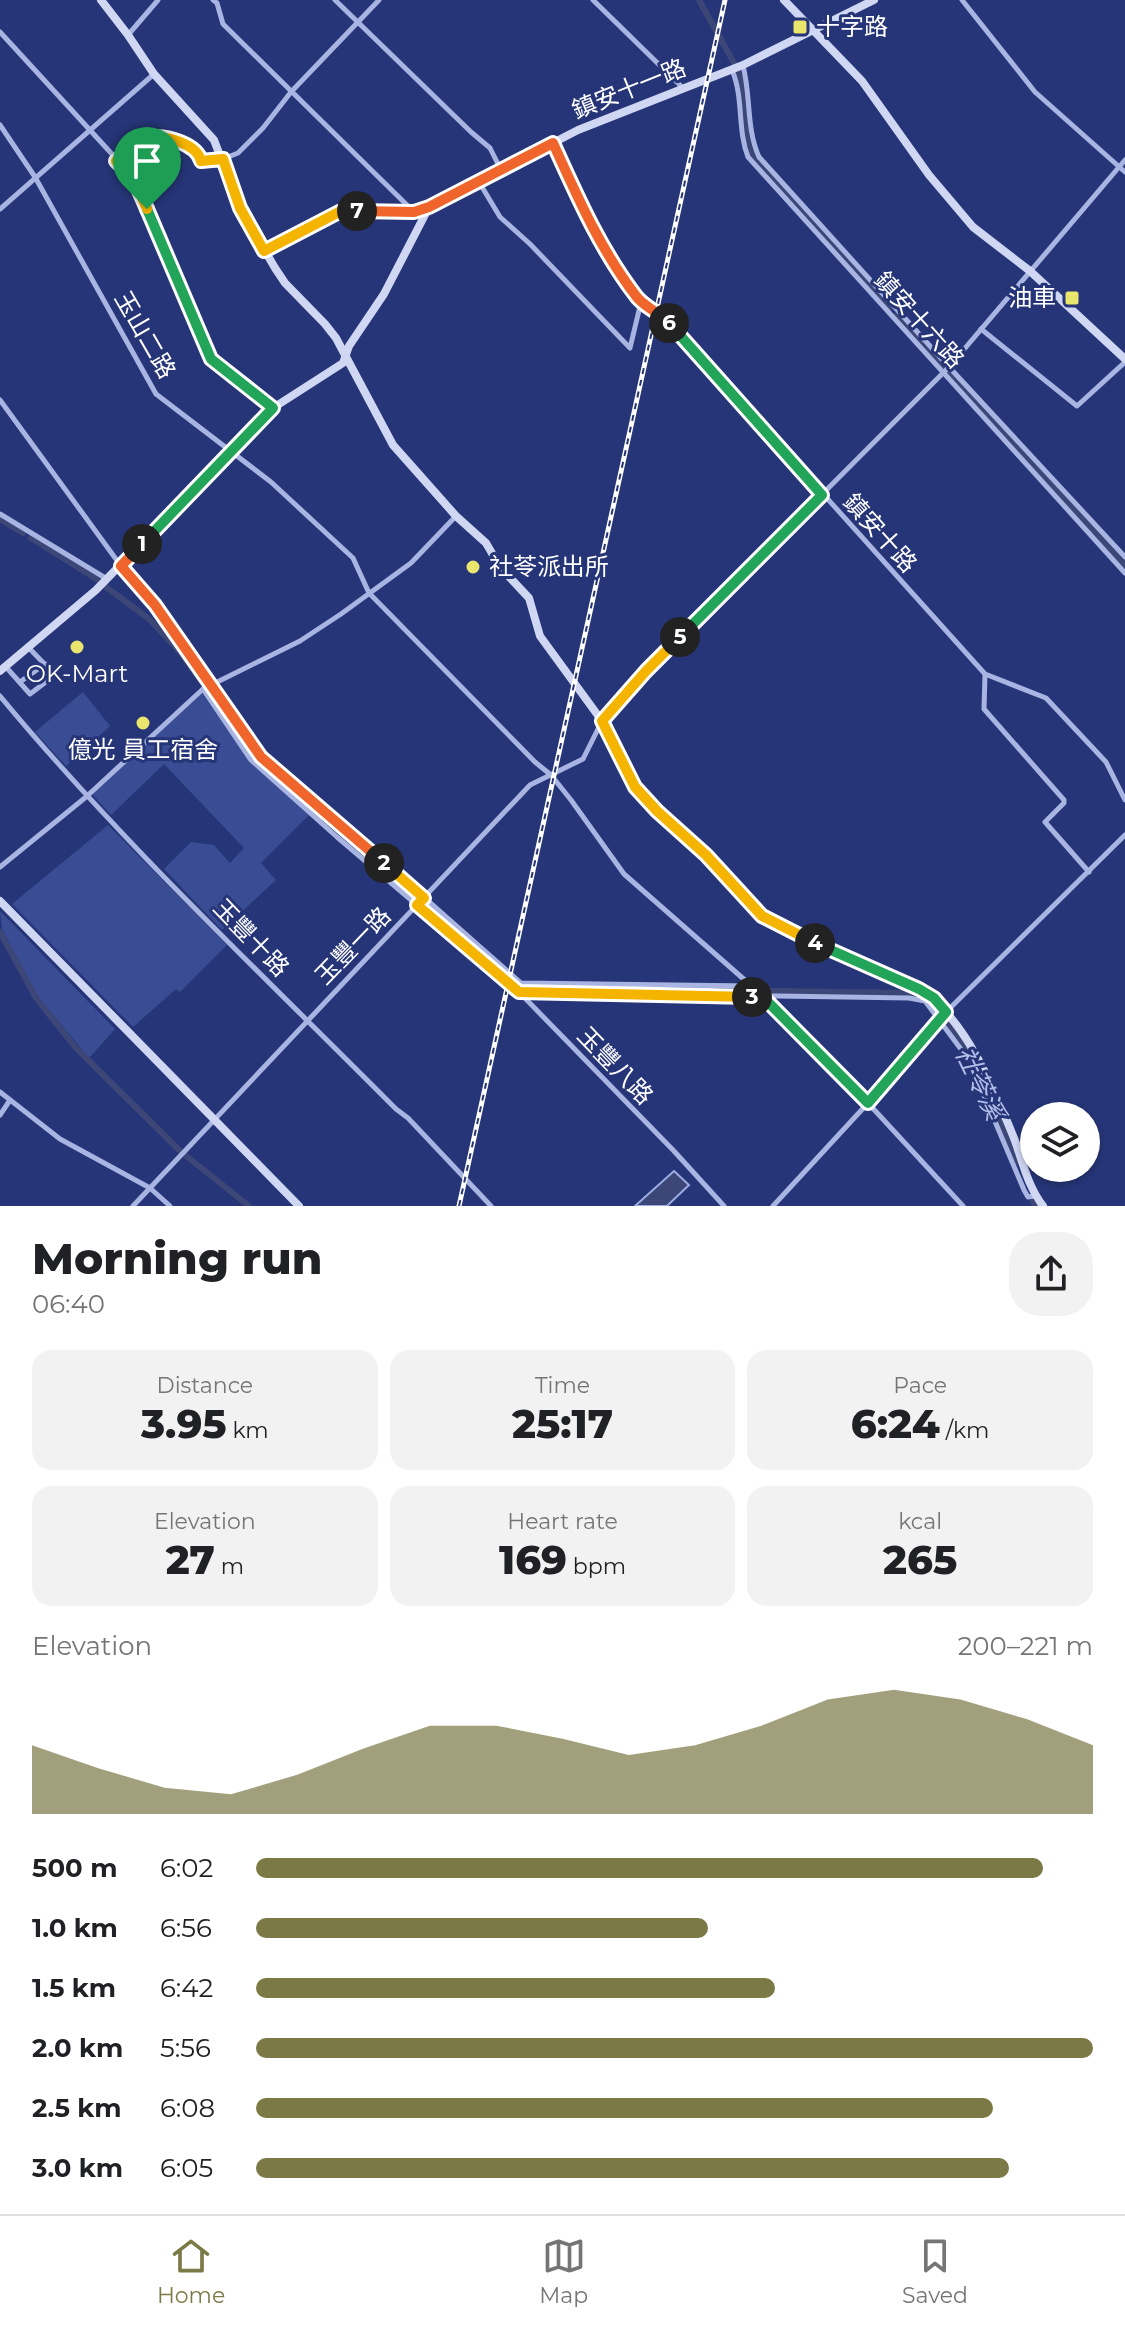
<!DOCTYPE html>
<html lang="en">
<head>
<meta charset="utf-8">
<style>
  :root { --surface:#fff; --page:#f2f2f2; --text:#202124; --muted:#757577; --line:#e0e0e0; --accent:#7b7945 }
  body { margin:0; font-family:Montserrat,"Noto Sans TC",sans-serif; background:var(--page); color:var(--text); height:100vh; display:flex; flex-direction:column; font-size:30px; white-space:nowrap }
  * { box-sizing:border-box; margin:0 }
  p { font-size:26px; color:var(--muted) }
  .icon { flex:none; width:44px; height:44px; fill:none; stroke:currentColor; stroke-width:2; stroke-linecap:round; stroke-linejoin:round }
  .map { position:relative; height:1206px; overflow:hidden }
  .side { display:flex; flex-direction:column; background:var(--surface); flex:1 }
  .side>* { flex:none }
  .buttons { position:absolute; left:1020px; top:1102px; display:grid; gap:16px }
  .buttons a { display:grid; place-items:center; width:80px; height:80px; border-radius:50%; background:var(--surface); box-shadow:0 2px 6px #0004; font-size:40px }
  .pin { position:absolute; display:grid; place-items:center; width:68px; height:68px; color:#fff; margin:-82px -34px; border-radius:50% 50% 50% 0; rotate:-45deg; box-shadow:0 0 8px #0007 }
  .pin .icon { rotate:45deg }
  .km { position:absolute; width:40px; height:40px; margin:-20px; border-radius:50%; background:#222; color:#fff; font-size:22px; line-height:40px; text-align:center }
  .round { display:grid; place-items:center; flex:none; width:84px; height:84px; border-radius:32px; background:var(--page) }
  .summary { display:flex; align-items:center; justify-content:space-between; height:136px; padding:0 32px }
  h1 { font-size:44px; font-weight:800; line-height:60px }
  .metrics { display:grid; grid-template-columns:repeat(3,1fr); gap:12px; height:136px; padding:8px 32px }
  .metrics div { display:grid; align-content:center; border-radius:20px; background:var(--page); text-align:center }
  .metrics b { font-size:40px; font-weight:800 }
  .metrics small { font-size:22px; font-weight:400 }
  .metrics p { font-size:22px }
  .chart { height:224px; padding:16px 32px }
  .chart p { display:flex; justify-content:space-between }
  .chart svg { width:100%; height:144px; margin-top:8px; fill:var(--accent); opacity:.7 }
  ul { padding:0 32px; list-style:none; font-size:26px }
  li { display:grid; grid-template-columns:128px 96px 1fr; align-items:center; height:60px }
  li i { height:20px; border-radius:10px; background:var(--accent) }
  .menu { display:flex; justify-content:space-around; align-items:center; height:112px; border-top:2px solid var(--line); background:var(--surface); font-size:22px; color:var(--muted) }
  .menu a { display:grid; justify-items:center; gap:4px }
  .menu .current { color:var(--accent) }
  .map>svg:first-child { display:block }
  .green { fill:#3a4d94 }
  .water { fill:#3c4778; stroke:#9cace3; stroke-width:2 }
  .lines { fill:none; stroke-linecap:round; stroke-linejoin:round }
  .canal { stroke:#3c4778; stroke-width:6 }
  .street { stroke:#a8b4e2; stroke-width:5 }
  .secondary { stroke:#d0d7f3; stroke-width:8 }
  .rail-casing { stroke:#fff; stroke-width:5 }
  .rail { stroke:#263577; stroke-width:2; stroke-dasharray:6; stroke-linecap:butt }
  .split-1-casing { stroke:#fff; stroke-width:16 }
  .split-2-casing { stroke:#fff; stroke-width:16 }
  .split-3-casing { stroke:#fff; stroke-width:16 }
  .split-4-casing { stroke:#fff; stroke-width:16 }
  .split-5-casing { stroke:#fff; stroke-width:16 }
  .split-6-casing { stroke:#fff; stroke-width:16 }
  .split-7-casing { stroke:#fff; stroke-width:16 }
  .split-8-casing { stroke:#fff; stroke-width:16 }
  .split-1 { stroke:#22a559; stroke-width:10 }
  .split-2 { stroke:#f0652b; stroke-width:10 }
  .split-3 { stroke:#f5b400; stroke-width:10 }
  .split-4 { stroke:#22a559; stroke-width:10 }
  .split-5 { stroke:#f5b400; stroke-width:10 }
  .split-6 { stroke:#22a559; stroke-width:10 }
  .split-7 { stroke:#f0652b; stroke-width:10 }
  .split-8 { stroke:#f5b400; stroke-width:10 }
  .poi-dot { fill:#eae56d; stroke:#263577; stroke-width:3 }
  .labels { text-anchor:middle; stroke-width:6; stroke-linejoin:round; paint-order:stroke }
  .poi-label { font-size:24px; fill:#fff; stroke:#263577; text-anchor:start }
  .street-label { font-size:24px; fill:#fff; stroke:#263577 }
  .water-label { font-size:26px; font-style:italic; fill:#b3beea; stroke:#263577 }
</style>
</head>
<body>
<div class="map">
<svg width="1125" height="1206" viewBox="0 0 1125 1206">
  <rect width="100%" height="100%" fill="#263577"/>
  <g class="green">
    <polygon points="83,692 110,726 66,766 35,732"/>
    <polygon points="202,693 250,762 309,815 261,863 276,880 222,930 164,869 191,842 214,845 230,863 244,848 164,764 111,815 92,794"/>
    <polygon points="108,825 227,945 180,992 176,989 133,1027 12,904"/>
    <polygon points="0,911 115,1029 89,1058 35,993 2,929"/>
  </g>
  <polygon class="water" points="674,1171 689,1185 667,1206 635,1206"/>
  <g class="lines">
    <g class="canal">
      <polyline points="699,0 734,63"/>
      <path d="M 738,72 C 750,99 739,133 754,158 L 890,308"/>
      <polyline points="897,315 1125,566"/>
      <polyline points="0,519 23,533"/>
      <polyline points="31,538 98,580"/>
      <polyline points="106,587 149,619 180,652 257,759 517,987 911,993 923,997 939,1012"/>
      <polyline points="0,932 36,998 75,1047 180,1151 249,1206"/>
      <polyline points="945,1020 966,1048 1018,1162"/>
      <polyline points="1033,1202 1035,1206"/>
    </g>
    <g class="street">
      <polyline points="213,0 217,3 223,24 414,212"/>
      <polyline points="335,0 471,132 490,148 501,170"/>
      <polyline points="593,0 684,89"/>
      <polyline points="962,0 1035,92 1125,172"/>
      <polyline points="0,32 133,177 211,359 273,408"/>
      <polyline points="128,35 158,0"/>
      <path d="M 743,66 C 751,95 746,129 759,157 L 949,367 L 1125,557"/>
      <path d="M 732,70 C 744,98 737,129 748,157 L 1125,573"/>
      <polyline points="0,125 35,177 156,394 271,482 353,558 369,593 535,762 551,775 571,800 624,874 755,989 868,1103 963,1206"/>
      <polyline points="553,143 588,220 614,265 638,299 665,318 985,674 1046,698 1106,762 1125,800"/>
      <path d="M 116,161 C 125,154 139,140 150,138 C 166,135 197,145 201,161 L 223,159 L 238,153 L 263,128 L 291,92 L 379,0"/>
      <polyline points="479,182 500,217 530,244 630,348 641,302"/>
      <polyline points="0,209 154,74"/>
      <polyline points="265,250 347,210 414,212 429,207"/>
      <polyline points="981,329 1077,406 1125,362"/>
      <polyline points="0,400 121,566 155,605 261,757 348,830 521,983 751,986"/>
      <polyline points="0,514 107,579"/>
      <polyline points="6,667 30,694 55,675 28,647"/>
      <polyline points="985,674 984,709 1064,800 1064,803 1045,822 1089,872"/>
      <polyline points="20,682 45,664"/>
      <polyline points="203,689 251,760 337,837 519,992 673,1150 724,1206"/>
      <path d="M 0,696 C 122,843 262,974 396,1109 L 408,1118 L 491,1206"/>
      <polyline points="0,867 86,797 203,689 300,641 341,614 411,563 456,516"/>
      <polyline points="521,992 909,998 925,1001 969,1060 1024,1190 1028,1197 1035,1196"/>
      <polyline points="0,1092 60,1139 150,1188 170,1206"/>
      <polyline points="0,1115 10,1100"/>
      <polyline points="133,1206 530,785 583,759 602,721 646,671 949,367 1125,160"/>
      <polyline points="773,1206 868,1103 939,1019 1125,835"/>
    </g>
    <g class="secondary">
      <path d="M 101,0 L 128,35 L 154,74 L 214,140 L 240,208 L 275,268 L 285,283 L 325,324 L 336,338 L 393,445 L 456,516 L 486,543 L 500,567 L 529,598 L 540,636 L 602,721 L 635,787 L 706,855 L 762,916 L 808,940 L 919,989 C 965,1017 994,1089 1014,1138 C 1023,1162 1027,1185 1043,1206"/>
      <polyline points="784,0 862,81 929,175 973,227 1030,271 1125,359"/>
      <polyline points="0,671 96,590 273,408 343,363 349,346 384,294 429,207 578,130 743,65 874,0"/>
      <polyline points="0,901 299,1206"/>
    </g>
    <g class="rail-casing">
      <polyline id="rail" points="459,1206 725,0"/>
    </g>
    <use href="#rail" class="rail"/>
  </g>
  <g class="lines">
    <g class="split-1-casing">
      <polyline id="split-1" points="142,544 273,408 211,359 147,209"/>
    </g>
    <g class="split-2-casing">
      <polyline id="split-2" points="142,544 121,566 155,605 261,757 384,863"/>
    </g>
    <g class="split-3-casing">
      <polyline id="split-3" points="384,863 424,898 417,905 519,992 752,997"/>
    </g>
    <g class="split-4-casing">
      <polyline id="split-4" points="752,997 763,997 868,1103 946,1012 934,998 919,989 815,943"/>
    </g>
    <g class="split-5-casing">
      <polyline id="split-5" points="680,637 646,671 602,721 635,787 657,811 706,855 762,916 815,943"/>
    </g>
    <g class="split-6-casing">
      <polyline id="split-6" points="669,323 822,495 680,637"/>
    </g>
    <g class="split-7-casing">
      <path id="split-7" d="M 357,211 L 414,212 L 429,207 L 553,143 C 577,196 600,249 636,296 C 644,307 659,312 669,323"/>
    </g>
    <g class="split-8-casing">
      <path id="split-8" d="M 147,209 L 133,177 L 116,161 C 125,154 139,141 150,138 C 166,135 197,144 201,161 L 223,159 L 240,208 L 264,251 L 339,212 L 357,211"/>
    </g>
    <use href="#split-1" class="split-1"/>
    <use href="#split-2" class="split-2"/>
    <use href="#split-3" class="split-3"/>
    <use href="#split-4" class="split-4"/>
    <use href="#split-5" class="split-5"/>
    <use href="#split-6" class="split-6"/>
    <use href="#split-7" class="split-7"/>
    <use href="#split-8" class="split-8"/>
  </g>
  <g class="poi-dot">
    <rect x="792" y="19" width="16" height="16" rx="4"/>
    <rect x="1064" y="290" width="16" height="16" rx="4"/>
    <circle cx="473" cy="567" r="8"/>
    <circle cx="77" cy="647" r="8"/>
    <circle cx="143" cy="723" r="8"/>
  </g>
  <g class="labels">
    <g class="poi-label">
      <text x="816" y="35">十字路</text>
      <text x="1056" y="306" text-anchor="end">油車</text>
      <text x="489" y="575">社苓派出所</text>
      <text x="77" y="682" text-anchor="middle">OK-Mart</text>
      <text x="143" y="758" text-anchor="middle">億光 員工宿舍</text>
    </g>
    <g class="street-label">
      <text transform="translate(629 89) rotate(-22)" y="8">鎮安十一路</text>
      <text transform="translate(919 320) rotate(48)" y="8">鎮安十六路</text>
      <text transform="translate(145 335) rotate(60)" y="8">玉山二路</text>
      <text transform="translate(880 533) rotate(48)" y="8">鎮安十路</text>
      <text transform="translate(251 938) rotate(46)" y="8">玉豐十路</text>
      <text transform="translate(353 946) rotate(-46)" y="8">玉豐一路</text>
      <text transform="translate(615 1066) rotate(46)" y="8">玉豐八路</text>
    </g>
    <g class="water-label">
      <text transform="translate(980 1083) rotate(64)" y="9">社苓溪</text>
    </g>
  </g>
</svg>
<div class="buttons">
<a><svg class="icon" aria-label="layers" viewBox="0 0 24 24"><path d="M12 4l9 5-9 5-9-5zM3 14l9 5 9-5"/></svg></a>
</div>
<div class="pin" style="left:147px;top:209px;background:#1e9e55"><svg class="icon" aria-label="arrive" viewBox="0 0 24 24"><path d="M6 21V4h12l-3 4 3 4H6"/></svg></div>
<b class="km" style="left:142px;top:544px">1</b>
<b class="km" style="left:384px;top:863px">2</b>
<b class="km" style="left:752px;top:997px">3</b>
<b class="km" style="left:815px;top:943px">4</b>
<b class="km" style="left:680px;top:637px">5</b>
<b class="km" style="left:669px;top:323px">6</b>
<b class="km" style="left:357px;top:211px">7</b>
</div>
<section class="side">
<div class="summary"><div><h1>Morning run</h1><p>06:40</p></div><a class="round"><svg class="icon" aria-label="share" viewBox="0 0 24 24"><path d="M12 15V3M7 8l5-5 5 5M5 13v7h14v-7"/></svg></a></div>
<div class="metrics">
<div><p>Distance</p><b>3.95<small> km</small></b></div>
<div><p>Time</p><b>25:17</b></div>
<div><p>Pace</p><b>6:24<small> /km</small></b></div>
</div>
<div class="metrics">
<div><p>Elevation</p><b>27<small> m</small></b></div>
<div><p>Heart rate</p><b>169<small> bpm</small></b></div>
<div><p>kcal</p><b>265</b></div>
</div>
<div class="chart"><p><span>Elevation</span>200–221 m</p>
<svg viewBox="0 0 160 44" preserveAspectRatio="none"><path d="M0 44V23L10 30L20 36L30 38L40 32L50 24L60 17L70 17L80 21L90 26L100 23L110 17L120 9L130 6L140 9L150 15L160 23V44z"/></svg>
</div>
<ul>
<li><b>500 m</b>6:02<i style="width:94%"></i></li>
<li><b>1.0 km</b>6:56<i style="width:54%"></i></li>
<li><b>1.5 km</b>6:42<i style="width:62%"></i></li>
<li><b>2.0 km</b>5:56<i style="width:100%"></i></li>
<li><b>2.5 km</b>6:08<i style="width:88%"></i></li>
<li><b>3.0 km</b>6:05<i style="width:90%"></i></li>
</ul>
</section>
<nav class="menu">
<a class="current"><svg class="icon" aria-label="home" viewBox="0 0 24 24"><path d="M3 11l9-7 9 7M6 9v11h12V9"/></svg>Home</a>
<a><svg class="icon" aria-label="map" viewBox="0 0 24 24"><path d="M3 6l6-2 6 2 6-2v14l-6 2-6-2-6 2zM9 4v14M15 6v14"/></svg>Map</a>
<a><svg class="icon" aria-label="saved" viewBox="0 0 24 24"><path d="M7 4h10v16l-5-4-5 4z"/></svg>Saved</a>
</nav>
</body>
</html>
